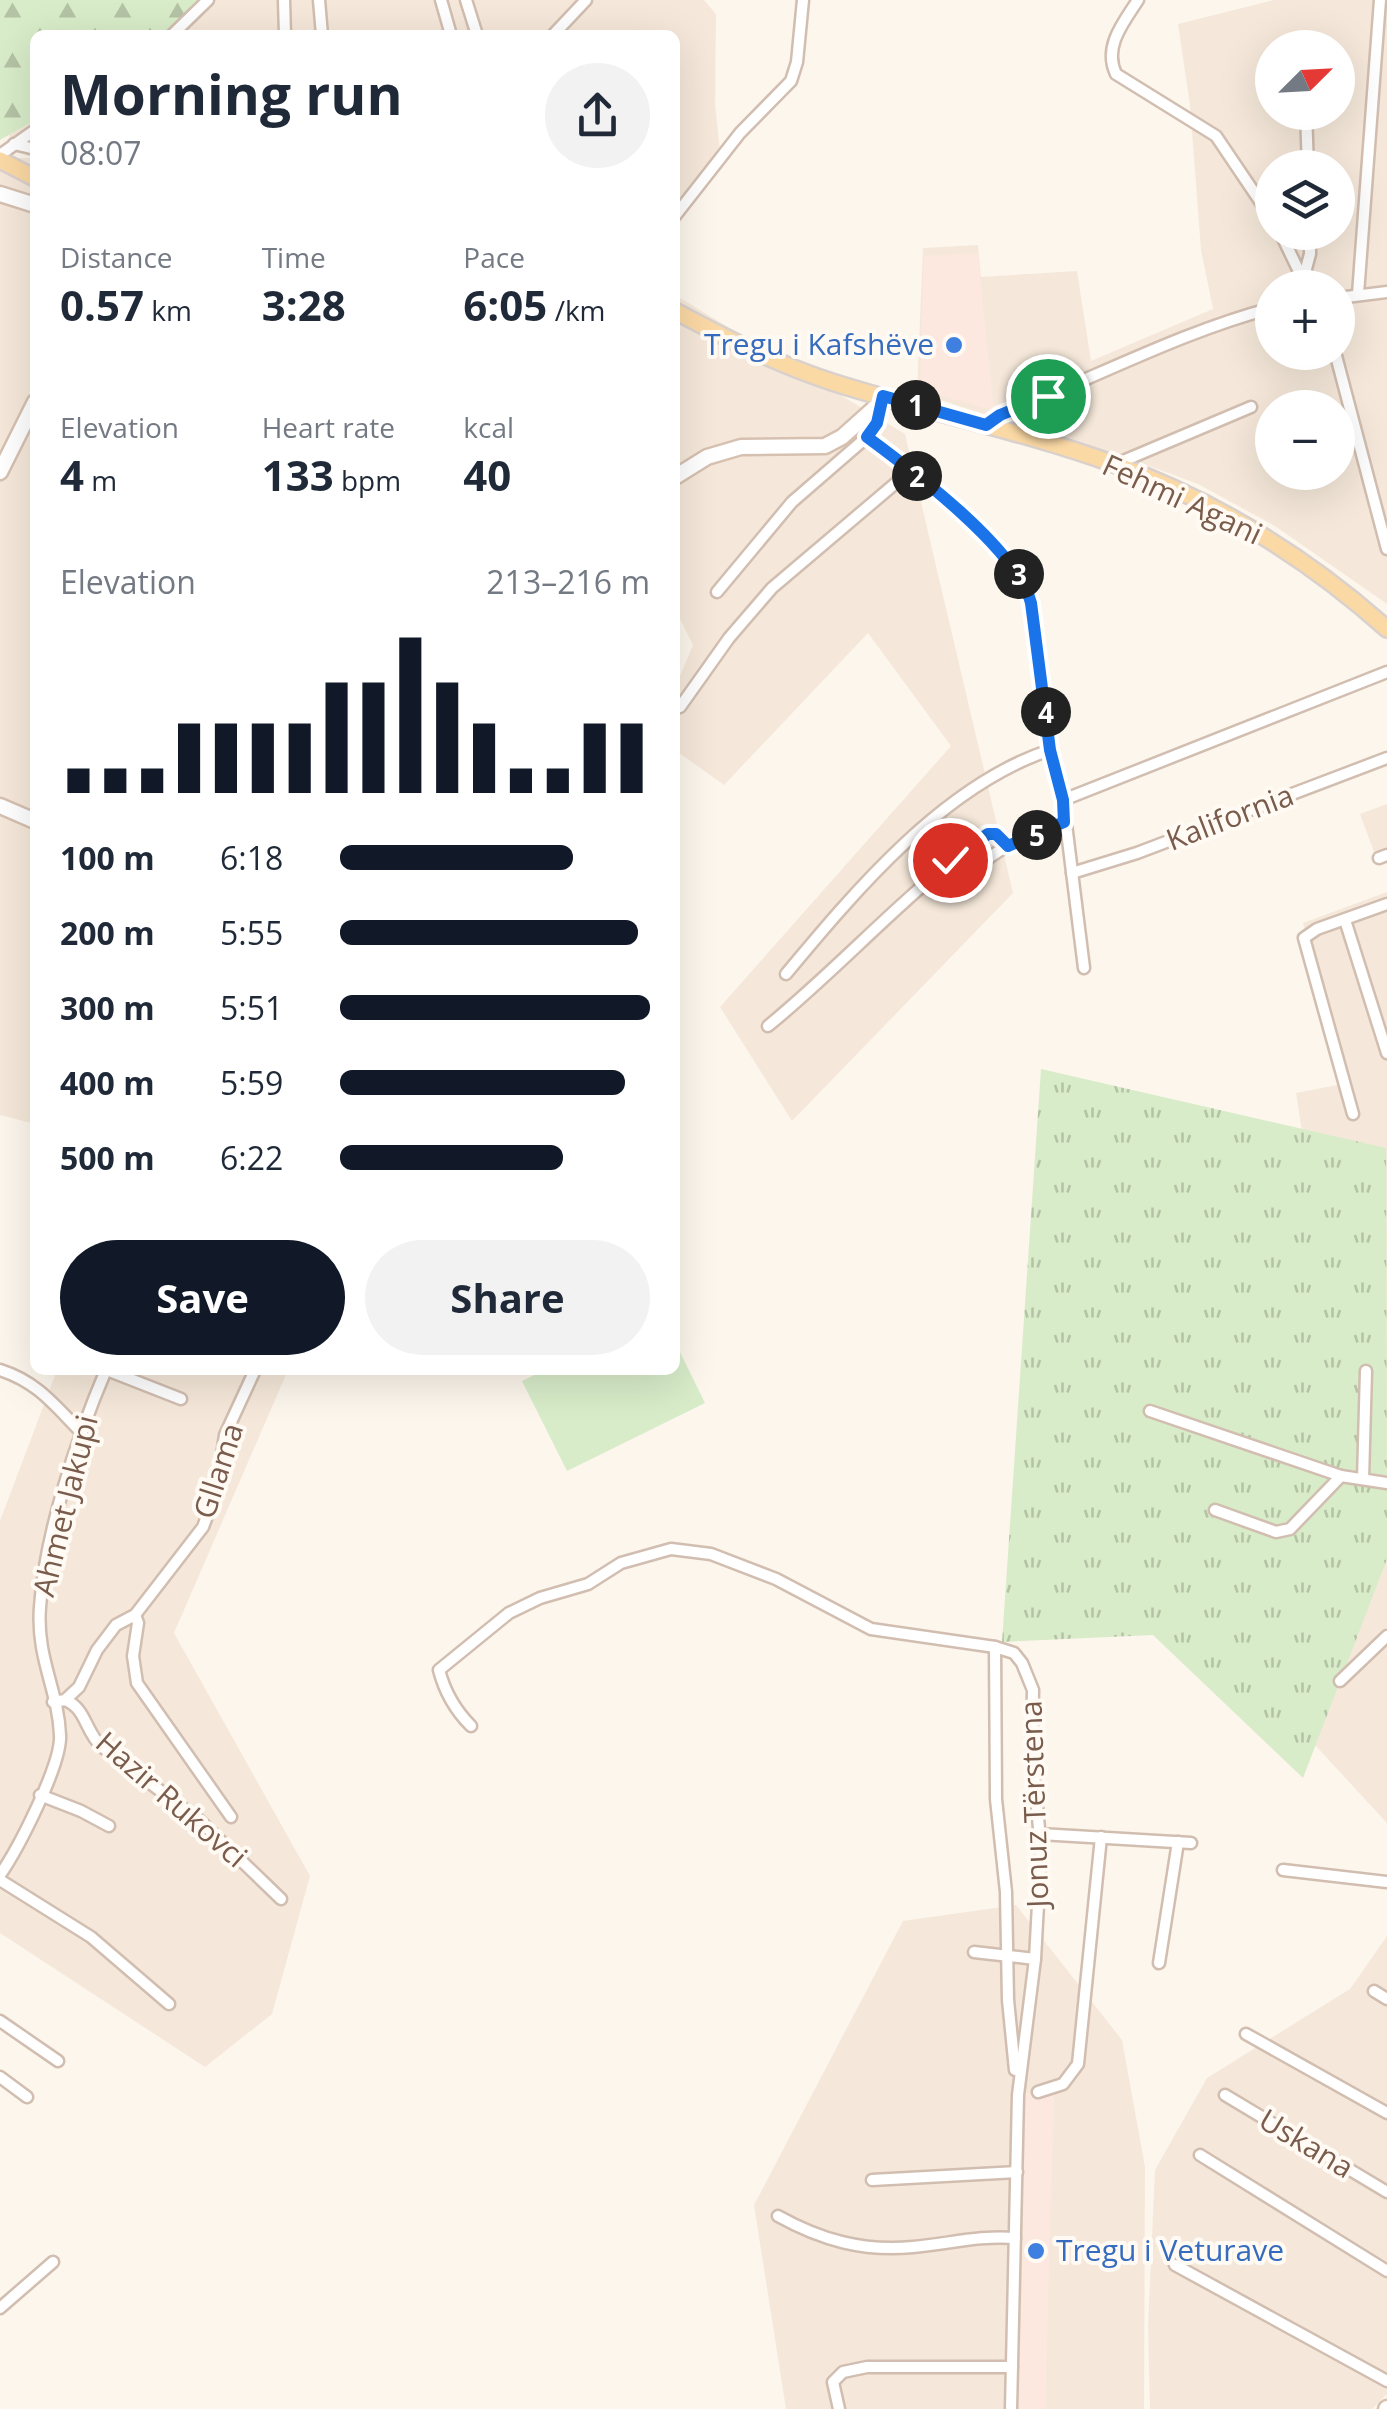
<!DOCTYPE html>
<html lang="en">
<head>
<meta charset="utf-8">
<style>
  :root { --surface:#fff; --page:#f2f2f3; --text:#1f2937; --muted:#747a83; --accent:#111827 }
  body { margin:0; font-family:"Open Sans",sans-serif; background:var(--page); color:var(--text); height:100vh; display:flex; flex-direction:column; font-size:38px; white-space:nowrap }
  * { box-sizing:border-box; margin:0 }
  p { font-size:32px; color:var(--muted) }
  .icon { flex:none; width:55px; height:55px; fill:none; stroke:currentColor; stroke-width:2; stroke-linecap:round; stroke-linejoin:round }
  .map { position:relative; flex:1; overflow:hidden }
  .details { position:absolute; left:30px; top:30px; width:650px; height:1345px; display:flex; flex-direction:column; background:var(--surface); border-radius:15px; box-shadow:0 10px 40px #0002 }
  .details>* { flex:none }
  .needle { width:65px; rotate:66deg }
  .buttons { position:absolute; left:1255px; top:30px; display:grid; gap:20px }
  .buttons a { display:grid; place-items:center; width:100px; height:100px; border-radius:50%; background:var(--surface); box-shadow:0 10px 40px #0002; font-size:50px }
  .pin { position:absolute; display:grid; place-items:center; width:85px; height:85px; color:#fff; margin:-42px; border:5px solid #fff; border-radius:50%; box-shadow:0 2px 10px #0007 }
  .km { position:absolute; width:50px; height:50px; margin:-25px; border-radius:50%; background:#222; color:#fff; font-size:28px; line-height:50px; text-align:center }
  .round { display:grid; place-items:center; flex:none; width:105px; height:105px; border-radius:52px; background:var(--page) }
  .headline { display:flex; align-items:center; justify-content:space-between; height:170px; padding:0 30px }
  h1 { font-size:55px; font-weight:700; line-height:75px }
  .figures { display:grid; grid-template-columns:repeat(3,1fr); gap:15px; height:170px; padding:10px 30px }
  .figures div { display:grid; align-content:center }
  .figures b { font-size:42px; font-weight:700 }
  .figures small { font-size:28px; font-weight:400 }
  .figures p { font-size:28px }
  .chart { height:280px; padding:20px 30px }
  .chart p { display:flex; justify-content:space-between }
  .chart svg { width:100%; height:180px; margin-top:10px; stroke:var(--accent); stroke-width:6 }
  .primary-button { display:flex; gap:20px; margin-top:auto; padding:20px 30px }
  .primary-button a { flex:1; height:115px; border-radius:60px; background:var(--accent); color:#fff; font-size:40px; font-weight:700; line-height:115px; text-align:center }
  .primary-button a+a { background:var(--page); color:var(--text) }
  ul { padding:0 30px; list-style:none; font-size:32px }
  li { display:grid; grid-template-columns:160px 120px 1fr; align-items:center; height:75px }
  li i { height:25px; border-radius:12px; background:var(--accent) }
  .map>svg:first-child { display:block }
  .residential { fill:#f5e8da; fill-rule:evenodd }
  .commercial { fill:#fde8e0 }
  .grass { fill:url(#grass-tufts) }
  .forest { fill:url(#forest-firs) }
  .pitch { fill:#d8ecc9 }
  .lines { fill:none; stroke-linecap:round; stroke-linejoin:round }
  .street-casing { stroke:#d1beb0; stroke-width:15 }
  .secondary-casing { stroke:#d6c0b0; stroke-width:19 }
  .primary-casing { stroke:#dad1cd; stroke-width:20 }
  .street { stroke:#fff; stroke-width:10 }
  .secondary { stroke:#fff; stroke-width:14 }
  .primary { stroke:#fbd9a5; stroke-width:15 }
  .route-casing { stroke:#fff; stroke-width:20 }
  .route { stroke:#1a73e8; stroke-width:12 }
  .shop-dot { fill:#3f7fe0; stroke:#fffaf3; stroke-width:4 }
  .labels { text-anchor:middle; stroke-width:8; stroke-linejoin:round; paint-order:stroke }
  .shop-label { font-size:30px; fill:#366cbe; stroke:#fffaf3; text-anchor:end }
  .street-label { font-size:30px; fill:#7a5c4d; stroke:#fffaf3 }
</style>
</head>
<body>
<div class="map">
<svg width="1387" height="2409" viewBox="0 0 1387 2409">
  <defs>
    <pattern id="grass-tufts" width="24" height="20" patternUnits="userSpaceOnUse" patternTransform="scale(2.5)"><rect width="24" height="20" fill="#d8ecc9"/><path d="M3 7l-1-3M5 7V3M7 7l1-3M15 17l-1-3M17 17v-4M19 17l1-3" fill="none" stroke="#b4c2a5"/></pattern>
    <pattern id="forest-firs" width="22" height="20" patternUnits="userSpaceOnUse" patternTransform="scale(2.5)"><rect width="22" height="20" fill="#d8ecc9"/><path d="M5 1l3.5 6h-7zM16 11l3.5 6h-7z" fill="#b4c2a5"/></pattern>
  </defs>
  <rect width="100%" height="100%" fill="#fdf6ec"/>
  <g class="residential">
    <polygon points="198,0 704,0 716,14 715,104 722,169 698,191 675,226 675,35 163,35"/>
    <path d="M 1274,0 L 1387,0 L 1387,604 L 1275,526 L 1198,484 L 1114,453 L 1085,448 L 917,392 L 923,248 L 978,245 L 981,277 L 1077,271 L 1091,361 L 1213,309 L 1201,250 L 1190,105 L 1178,24 ZM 1272,48 L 1338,48 L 1338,112 L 1272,112 ZM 1272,168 L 1338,168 L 1338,232 L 1272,232 ZM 1272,288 L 1338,288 L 1338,352 L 1272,352 ZM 1272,408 L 1338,408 L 1338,472 L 1272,472 Z"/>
    <polygon points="35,120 35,1124 0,1115 0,158 33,158 14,150 9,135"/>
    <polygon points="675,295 905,434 1013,893 792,1121 720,1007 951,746 868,633 724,785 675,750 675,688 693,645 675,609"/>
    <polygon points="1387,804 1387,853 1376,857 1360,814"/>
    <polygon points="1387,892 1387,1823 1279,1706 1334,1334 1296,1093 1343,1084 1303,923"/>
    <polygon points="57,1370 288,1370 174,1633 310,1876 272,2014 205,2067 0,1933 0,1521"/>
    <polygon points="1016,1905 1122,2040 1145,2167 1144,2409 786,2409 754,2205 903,1921"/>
    <polygon points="1387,1936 1387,2394 1372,2409 1150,2409 1148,2326 1155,2170 1207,2078 1350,1989"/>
  </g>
  <g class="commercial">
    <polygon points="978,253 982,300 994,411 920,389 924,256"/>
    <polygon points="1054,2091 1045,2409 1019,2409 1026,2093"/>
  </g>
  <polygon class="grass" points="1041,1069 1386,1148 1387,1559 1303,1778 1153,1635 1002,1642"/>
  <polygon class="forest" points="0,0 198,0 163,35 35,35 35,120 0,140"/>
  <polygon class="pitch" points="675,1342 705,1403 567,1471 522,1381 544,1370 675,1370"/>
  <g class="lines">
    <g class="street-casing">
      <g id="street">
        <polyline points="284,0 285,35"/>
        <polyline points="319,0 322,35"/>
        <polyline points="441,0 451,35"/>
        <polyline points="466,0 477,35"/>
        <path d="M 1138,0 C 1123,23 1103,47 1116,74 L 1216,136 L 1272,219"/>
        <polyline points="172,35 208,0"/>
        <polyline points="553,35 586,0"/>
        <polyline points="1306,112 1308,168"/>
        <polyline points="14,144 35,149"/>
        <polyline points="0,155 35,130"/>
        <polyline points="675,216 740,133 791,81 797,62 803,0"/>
        <polyline points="1280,232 1307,288"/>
        <polyline points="1303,280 1310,254 1310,232"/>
        <polyline points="1358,294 1380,0"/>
        <polyline points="1338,298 1387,292"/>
        <polyline points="1335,352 1387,549"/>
        <path d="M 987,425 L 1000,415 C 1089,381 1180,332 1272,308"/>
        <polyline points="867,437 955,506 1015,568 1027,589 1036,629 1050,750 1063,800 1084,968"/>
        <polyline points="1116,464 1251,407"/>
        <polyline points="717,592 792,502 867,437 877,423 880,403"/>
        <polyline points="680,707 729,638 772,588 910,471"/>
        <polyline points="1063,800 1387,672"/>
        <polyline points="1379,858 1387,855"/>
        <polyline points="1072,873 1137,853 1387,758"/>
        <polyline points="929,878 941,888 945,887 1008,845"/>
        <polyline points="1345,920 1387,1053"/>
        <path d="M 786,974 C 856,890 944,785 1050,750"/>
        <path d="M 768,1026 C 844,964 907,891 988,834 L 996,833 L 1008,845 L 1064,822"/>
        <polyline points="1353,1114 1304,938 1317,929 1387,904"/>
        <path d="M 0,1370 C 38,1382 55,1406 82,1433"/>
        <polyline points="107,1370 181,1399"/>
        <polyline points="1150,1411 1341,1476 1387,1483"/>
        <polyline points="1363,1479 1366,1371"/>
        <polyline points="1215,1510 1276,1532 1290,1529 1341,1476"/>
        <polyline points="135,1615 138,1623 133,1656 137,1683 231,1817"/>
        <polyline points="995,1647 996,1799 1006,1892 1008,2000 1015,2070"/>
        <polyline points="1340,1681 1387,1636"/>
        <path d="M 65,1700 C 86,1708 85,1731 101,1746 L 199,1820 L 281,1899"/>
        <polyline points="53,1702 65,1700 79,1687 97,1650 116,1625 135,1615 203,1527 217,1489 225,1435 255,1370"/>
        <path d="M 471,1726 C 455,1710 445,1693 439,1670 L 509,1613 L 540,1598 L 588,1584 L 621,1563 L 671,1549 L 711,1554 L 776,1579 L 871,1629 L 995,1647 L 1014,1653 L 1022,1663 L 1033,1690 L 1032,1752 L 1041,1850 L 1035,1959 L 1018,2095 L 1011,2409"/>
        <polyline points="40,1795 81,1811 109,1826"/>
        <polyline points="1040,1834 1191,1843"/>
        <polyline points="1283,1870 1387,1882"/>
        <path d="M 0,1875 C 18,1849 62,1764 60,1735 C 58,1689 36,1658 40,1607 C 45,1533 77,1438 106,1370"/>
        <polyline points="0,1880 91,1937 169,2004"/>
        <polyline points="974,1952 1035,1959"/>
        <polyline points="1159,1963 1178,1842"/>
        <polyline points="1374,1991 1387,1999"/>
        <polyline points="0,2021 58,2061"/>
        <polyline points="1246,2034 1387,2113"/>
        <polyline points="0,2077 27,2097"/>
        <polyline points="1038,2092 1063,2084 1078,2064 1101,1837"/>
        <polyline points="1225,2095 1387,2192"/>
        <polyline points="1200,2155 1387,2271"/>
        <polyline points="872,2180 1017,2172"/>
        <path d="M 778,2216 C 821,2240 864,2252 913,2247 C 948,2244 980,2235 1015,2238"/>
        <polyline points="1175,2265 1387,2381"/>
        <polyline points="0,2308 53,2262"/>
        <polyline points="839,2409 833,2382 843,2372 867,2367 1012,2367"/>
      </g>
    </g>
    <g class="secondary-casing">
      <g id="secondary">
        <polyline points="0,194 35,205"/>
        <polyline points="0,472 35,402"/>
        <polyline points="675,477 707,457 741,447 825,446 842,437 880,403 883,396"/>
        <polyline points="0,806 35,821"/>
        <polyline points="1386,2409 1387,2408"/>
      </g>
    </g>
    <g class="primary-casing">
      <g id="primary">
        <polyline points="0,160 35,178"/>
        <path d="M 675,311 C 727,339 779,365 835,383 C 927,412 1023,431 1114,464 C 1214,500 1308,558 1387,629"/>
      </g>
    </g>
    <use href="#street" class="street"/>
    <use href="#secondary" class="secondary"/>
    <use href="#primary" class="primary"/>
  </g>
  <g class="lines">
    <g class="route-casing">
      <path id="route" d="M 950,860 L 988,834 L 996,834 L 1008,846 L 1064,822 L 1063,800 L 1050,750 L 1031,603 C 1017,549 913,471 867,437 L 877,423 L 883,396 L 986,425 L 1000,415 L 1048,396"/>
    </g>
    <use href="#route" class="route"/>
  </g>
  <g class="shop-dot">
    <circle cx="954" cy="345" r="10"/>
    <circle cx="1036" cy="2251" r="10"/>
  </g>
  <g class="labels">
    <g class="shop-label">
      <text x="934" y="355">Tregu i Kafshëve</text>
      <text x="1056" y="2261" text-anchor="start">Tregu i Veturave</text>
    </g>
    <g class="street-label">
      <text transform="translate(1182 500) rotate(25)" y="10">Fehmi Agani</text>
      <text transform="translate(1230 818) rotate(-21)" y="10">Kalifornia</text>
      <text transform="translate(219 1471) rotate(-72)" y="10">Gllama</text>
      <text transform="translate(66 1506) rotate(-76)" y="10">Ahmet Jakupi</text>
      <text transform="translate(171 1800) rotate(41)" y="10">Hazir Rukovci</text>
      <text transform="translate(1035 1804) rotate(-92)" y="10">Jonuz Tërstena</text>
      <text transform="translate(1306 2144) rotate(31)" y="10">Uskana</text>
    </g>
  </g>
</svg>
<div class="buttons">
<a><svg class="needle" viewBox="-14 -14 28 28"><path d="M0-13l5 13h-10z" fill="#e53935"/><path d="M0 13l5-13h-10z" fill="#747a83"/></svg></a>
<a><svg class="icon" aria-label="layers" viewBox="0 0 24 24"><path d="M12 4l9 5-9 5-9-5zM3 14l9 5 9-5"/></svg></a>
<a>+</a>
<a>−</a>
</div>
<div class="pin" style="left:1048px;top:396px;background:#1e9e55"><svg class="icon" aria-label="arrive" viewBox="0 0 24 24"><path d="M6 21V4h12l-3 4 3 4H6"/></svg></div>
<div class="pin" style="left:950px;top:860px;background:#d93025"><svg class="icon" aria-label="check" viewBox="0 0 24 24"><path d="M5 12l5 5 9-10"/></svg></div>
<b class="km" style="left:916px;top:405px">1</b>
<b class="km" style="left:917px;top:476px">2</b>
<b class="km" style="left:1019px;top:574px">3</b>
<b class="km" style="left:1046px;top:712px">4</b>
<b class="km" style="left:1037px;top:835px">5</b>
<section class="details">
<div class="headline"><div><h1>Morning run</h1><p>08:07</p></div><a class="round"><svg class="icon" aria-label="share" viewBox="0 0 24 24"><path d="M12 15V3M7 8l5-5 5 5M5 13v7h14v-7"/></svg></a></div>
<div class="figures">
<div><p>Distance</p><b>0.57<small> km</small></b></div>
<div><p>Time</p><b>3:28</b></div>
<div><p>Pace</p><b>6:05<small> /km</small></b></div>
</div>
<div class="figures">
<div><p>Elevation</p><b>4<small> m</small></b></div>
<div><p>Heart rate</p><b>133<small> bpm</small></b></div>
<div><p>kcal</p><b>40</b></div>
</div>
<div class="chart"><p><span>Elevation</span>213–216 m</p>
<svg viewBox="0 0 160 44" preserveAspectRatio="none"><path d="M5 44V38M15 44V38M25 44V38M35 44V27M45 44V27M55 44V27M65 44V27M75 44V17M85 44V17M95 44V6M105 44V17M115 44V27M125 44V38M135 44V38M145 44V27M155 44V27"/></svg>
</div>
<ul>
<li><b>100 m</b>6:18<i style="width:75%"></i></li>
<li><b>200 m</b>5:55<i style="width:96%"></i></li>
<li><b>300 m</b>5:51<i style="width:100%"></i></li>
<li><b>400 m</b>5:59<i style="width:92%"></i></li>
<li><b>500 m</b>6:22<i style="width:72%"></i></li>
</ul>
<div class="primary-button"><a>Save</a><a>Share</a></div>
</section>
</div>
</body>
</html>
